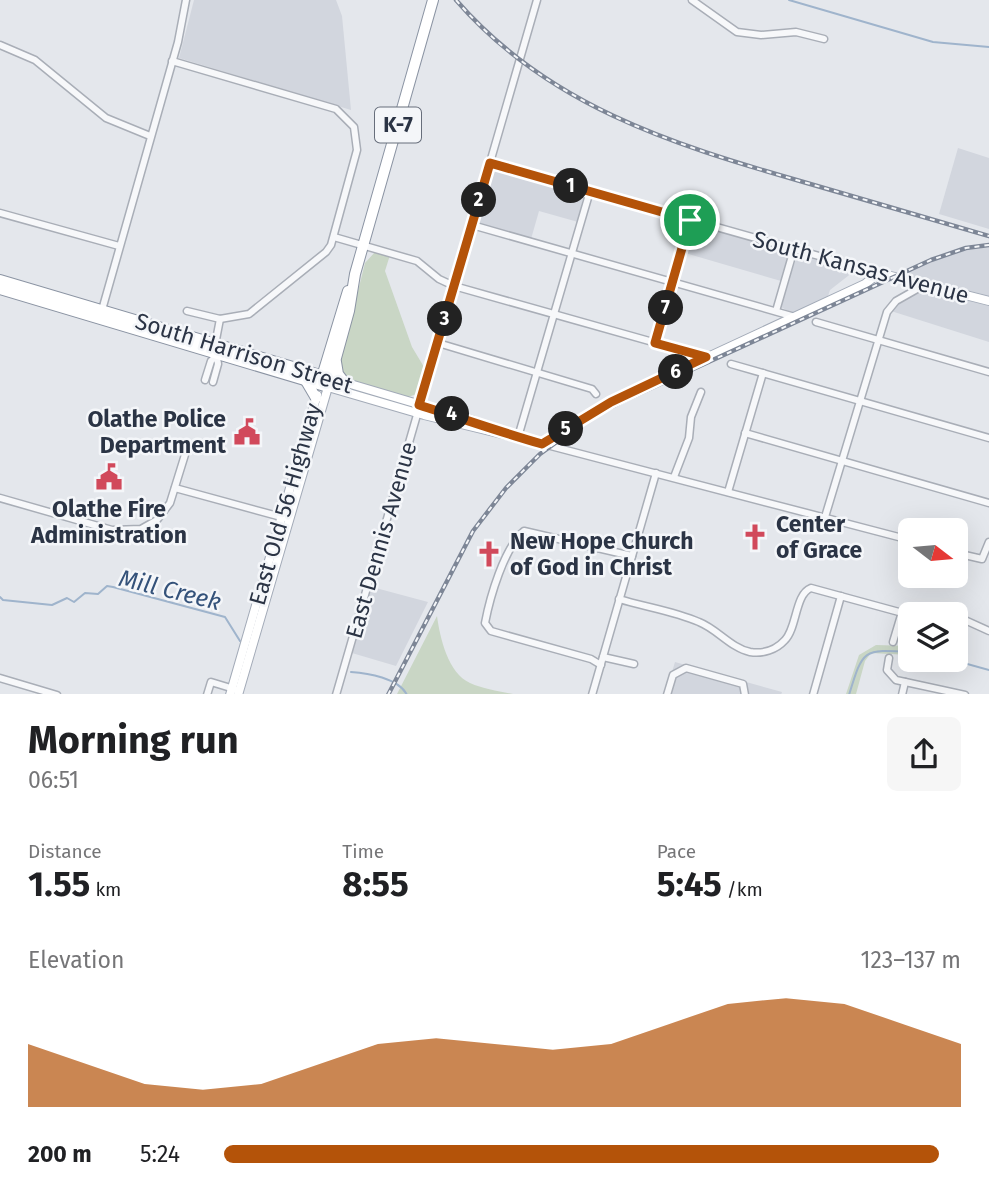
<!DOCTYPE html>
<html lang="en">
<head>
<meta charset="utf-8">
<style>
  :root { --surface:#fff; --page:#f6f6f6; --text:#202124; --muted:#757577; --accent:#b45309 }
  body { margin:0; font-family:"Fira Sans",sans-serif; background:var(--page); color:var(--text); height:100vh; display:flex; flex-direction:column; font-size:26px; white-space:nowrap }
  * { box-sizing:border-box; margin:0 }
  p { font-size:23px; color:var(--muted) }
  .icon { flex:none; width:38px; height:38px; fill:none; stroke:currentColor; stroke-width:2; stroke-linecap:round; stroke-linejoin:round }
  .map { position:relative; height:694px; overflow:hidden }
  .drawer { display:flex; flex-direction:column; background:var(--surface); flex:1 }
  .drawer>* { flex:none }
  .needle { width:46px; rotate:106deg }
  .controls { position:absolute; left:898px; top:518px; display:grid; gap:14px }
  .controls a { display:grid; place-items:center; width:70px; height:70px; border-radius:10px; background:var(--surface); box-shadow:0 7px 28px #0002; font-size:35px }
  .pin { position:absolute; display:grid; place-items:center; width:60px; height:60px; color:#fff; margin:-30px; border:4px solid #fff; border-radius:50%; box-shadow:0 2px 7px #0007 }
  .km { position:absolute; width:35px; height:35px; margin:-18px; border-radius:50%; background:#222; color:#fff; font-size:19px; line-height:35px; text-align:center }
  .round { display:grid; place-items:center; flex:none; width:74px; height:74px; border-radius:10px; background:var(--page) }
  .head { display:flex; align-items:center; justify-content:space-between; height:119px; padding:0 28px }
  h1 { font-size:38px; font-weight:700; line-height:52px }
  .stats { display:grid; grid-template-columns:repeat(3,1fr); gap:10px; height:119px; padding:7px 28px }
  .stats div { display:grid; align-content:center }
  .stats b { font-size:35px; font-weight:700 }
  .stats small { font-size:19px; font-weight:400 }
  .stats p { font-size:19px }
  .chart { height:196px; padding:14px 28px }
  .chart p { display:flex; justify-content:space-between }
  .chart svg { width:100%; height:126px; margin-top:7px; fill:var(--accent); opacity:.7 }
  ul { padding:0 28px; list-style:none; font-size:23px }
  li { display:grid; grid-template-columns:112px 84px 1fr; align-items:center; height:52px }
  li i { height:18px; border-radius:9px; background:var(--accent) }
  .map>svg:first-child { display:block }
  .built { fill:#d2d6de }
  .green { fill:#c9d6c5 }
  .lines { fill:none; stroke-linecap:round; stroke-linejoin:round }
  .stream { stroke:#9fb4cc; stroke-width:2 }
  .minor-casing { stroke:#a9aeb7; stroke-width:9 }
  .major-casing { stroke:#a3abb8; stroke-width:10 }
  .highway-casing { stroke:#8b94a3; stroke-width:12 }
  .minor { stroke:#f7f8fa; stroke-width:6 }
  .major { stroke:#fff; stroke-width:8 }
  .highway { stroke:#fff; stroke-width:10 }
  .rail-casing { stroke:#7d8696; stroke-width:4.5 }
  .rail { stroke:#f4f6f9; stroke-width:2; stroke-dasharray:5; stroke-linecap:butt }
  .route-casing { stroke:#fff; stroke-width:14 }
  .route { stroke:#b45309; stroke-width:9 }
  .labels { text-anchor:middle; stroke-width:5; stroke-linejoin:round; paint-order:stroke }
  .shield { fill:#f4f6f9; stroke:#676e7b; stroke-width:2 }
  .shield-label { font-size:21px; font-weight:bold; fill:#2b3445 }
  .street-label { font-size:23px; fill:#2b3445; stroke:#f4f6f9 }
  .poi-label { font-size:23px; font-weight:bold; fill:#2b3445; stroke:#f4f6f9; text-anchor:start }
  .water-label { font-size:24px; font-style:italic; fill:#34527a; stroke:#f4f6f9 }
</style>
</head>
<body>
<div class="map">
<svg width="989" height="695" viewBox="0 0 989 695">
  <rect width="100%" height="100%" fill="#e4e7ec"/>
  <g class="built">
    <polygon points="194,0 336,0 342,16 351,110 179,58"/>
    <polygon points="958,148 989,158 989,229 939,214"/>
    <polygon points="495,168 584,193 578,222 539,211 531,239 480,224 477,220 491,172"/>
    <polygon points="695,225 786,251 788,257 781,281 685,253"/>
    <polygon points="989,247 989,296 903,274 955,252"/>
    <polygon points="798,254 853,272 830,290 827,299 794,314 779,306"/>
    <polygon points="928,289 989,306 989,342 891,311 900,302"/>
    <polygon points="372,587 428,602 396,666 352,653"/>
    <polygon points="675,662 782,692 781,695 665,695"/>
  </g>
  <g class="green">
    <polygon points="375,252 390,255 385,271 412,347 427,372 417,394 405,398 346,382 339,367 365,263"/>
    <path d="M 437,616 C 440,638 448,673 470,683 C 483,689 499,691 513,694 L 397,694 Z"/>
    <polygon points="876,645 910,646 910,655 871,653 865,661 856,694 846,694 859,655"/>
  </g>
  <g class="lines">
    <g class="stream">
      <polyline points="789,0 933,42 989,47"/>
      <polyline points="0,597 3,600 52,605 67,598 74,602 85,593 98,594 107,586 113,587 225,617 240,641"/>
      <polyline points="953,660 989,670"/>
      <path d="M 351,672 C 367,673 399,678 407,695"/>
      <path d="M 849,695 C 863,649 863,649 910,652"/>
    </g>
    <g class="minor-casing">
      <g id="minor">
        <polyline points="692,0 737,32 761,35 796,32 824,39"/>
        <polyline points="0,45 35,60 106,118 150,136"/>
        <polyline points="172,61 336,109 354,127 357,150 331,245 326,252 249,314 220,319 187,311"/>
        <polyline points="490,163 879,273"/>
        <polyline points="0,213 119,246"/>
        <polyline points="472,225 795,317"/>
        <polyline points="334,237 417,261 439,279 454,286 706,357"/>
        <polyline points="102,310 178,42 186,0"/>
        <polyline points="776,311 794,249"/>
        <polyline points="816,322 989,372"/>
        <polyline points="438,343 592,389 596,394"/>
        <polyline points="655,343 690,220"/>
        <polyline points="731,364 989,438"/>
        <polyline points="205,380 211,361 217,355"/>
        <polyline points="213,382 218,364 215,345 220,319"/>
        <polyline points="745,433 989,503"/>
        <polyline points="518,437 590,191"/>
        <polyline points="543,444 910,540"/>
        <polyline points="674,477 689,438 691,417 701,392"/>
        <polyline points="175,488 285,518"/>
        <polyline points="728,492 763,373"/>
        <polyline points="0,498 112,530 141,529 157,520 170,503 188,445"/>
        <polyline points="825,517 887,312 896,301 926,284"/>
        <polyline points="956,553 982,559 989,542"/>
        <path d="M 619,599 C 645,607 674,611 699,622 C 717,629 731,648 750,652 C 763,654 776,650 785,640 C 797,628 795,594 811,588 L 910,615"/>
        <polyline points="934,614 942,614"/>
        <polyline points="956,616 989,631"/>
        <polyline points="893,642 902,612"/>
        <polyline points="603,657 634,664"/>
        <polyline points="889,658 887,670 896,680 965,695"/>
        <path d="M 601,665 L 591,659 L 491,631 L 485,623 C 490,597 504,548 524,531 L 632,556"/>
        <polyline points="0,678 57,695"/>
        <polyline points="207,695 211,682 234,689"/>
        <polyline points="336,695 537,0"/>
        <polyline points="592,695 656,473"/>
        <polyline points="667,695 673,675 686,668 743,684 745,695"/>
        <polyline points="813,695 841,596"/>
        <polyline points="902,695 905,682"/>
      </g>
    </g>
    <g class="major-casing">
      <g id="major">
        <polyline points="330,378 472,420 485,428"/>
        <polyline points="230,695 317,395"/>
        <polyline points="238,695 328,387 424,415 543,444 611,402 865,284 879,273 989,301"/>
      </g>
    </g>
    <g class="highway-casing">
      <g id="highway">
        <polyline points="0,280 330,378"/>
        <polyline points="0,289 328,387 349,311 355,274 433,0"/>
        <polyline points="336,362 338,374 345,383"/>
        <polyline points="321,380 348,291"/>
        <polyline points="306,381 316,398"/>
      </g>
    </g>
    <use href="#minor" class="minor"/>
    <use href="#major" class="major"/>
    <use href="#highway" class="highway"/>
    <g class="rail-casing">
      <g id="rail">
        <path d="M 456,0 C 547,105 671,144 800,181 C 863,199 926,218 989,236"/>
        <polyline points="388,695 473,531 506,488 540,454 587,420 621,402 931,260 966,248 989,245"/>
      </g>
    </g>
    <use href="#rail" class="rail"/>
  </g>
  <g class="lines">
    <g class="route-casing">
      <path id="route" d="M 490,163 L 690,220 L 655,343 L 706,357 L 611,402 L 542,444 C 500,432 461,418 419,405 Z"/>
    </g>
    <use href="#route" class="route"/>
  </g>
  <defs>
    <g id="civic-bare" transform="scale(2.1)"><path d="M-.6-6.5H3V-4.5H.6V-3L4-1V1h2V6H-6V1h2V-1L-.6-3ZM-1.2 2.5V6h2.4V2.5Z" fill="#d1495b" stroke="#f4f6f9" stroke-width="2.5" paint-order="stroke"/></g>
    <g id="church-bare" transform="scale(2.1)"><path d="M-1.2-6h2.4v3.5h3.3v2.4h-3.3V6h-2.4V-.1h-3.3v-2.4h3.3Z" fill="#d1495b" stroke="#f4f6f9" stroke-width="2.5" paint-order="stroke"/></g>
  </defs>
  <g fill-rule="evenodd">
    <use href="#civic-bare" x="247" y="432"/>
    <use href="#civic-bare" x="109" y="477"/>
    <use href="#church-bare" x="755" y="537"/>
    <use href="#church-bare" x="489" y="554"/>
  </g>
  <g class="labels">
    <rect class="shield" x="375" y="107.5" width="46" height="35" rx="5"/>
    <g class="shield-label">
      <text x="398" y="132">K-7</text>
    </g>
    <g class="street-label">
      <text transform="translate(861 267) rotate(15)" y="8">South Kansas Avenue</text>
      <text transform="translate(244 353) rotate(17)" y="8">South Harrison Street</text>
      <text transform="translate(285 504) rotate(-74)" y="8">East Old 56 Highway</text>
      <text transform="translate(381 540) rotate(-74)" y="8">East Dennis Avenue</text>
    </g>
    <g class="poi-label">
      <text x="226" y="427" text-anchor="end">Olathe Police<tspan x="226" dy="26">Department</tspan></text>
      <text x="109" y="517" text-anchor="middle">Olathe Fire<tspan x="109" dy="26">Administration</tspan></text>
      <text x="776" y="532">Center<tspan x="776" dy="26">of Grace</tspan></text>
      <text x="510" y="549">New Hope Church<tspan x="510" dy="26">of God in Christ</tspan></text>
    </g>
    <g class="water-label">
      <text transform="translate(170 590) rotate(14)" y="8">Mill Creek</text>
    </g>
  </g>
</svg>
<div class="controls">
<a><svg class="needle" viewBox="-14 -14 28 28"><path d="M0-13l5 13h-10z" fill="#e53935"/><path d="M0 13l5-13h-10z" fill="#757577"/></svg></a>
<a><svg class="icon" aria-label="layers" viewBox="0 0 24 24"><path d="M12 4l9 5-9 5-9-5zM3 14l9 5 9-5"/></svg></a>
</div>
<div class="pin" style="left:690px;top:220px;background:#1e9e55"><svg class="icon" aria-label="arrive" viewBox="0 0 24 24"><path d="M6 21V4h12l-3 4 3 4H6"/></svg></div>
<b class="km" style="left:571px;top:186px">1</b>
<b class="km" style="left:479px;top:200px">2</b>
<b class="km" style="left:445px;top:319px">3</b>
<b class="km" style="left:452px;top:414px">4</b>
<b class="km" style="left:566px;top:429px">5</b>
<b class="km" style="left:676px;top:372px">6</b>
<b class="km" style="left:666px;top:308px">7</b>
</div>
<section class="drawer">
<div class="head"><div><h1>Morning run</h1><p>06:51</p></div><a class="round"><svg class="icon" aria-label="share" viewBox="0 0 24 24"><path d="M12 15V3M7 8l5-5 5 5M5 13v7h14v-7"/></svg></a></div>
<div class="stats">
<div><p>Distance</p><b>1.55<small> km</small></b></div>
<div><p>Time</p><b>8:55</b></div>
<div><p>Pace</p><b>5:45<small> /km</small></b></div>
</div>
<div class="chart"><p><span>Elevation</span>123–137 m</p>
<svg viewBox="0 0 160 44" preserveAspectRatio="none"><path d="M0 44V22L10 29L20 36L30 38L40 36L50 29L60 22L70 20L80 22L90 24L100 22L110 15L120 8L130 6L140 8L150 15L160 22V44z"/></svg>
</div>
<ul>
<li><b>200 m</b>5:24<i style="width:97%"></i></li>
</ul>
</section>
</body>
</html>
